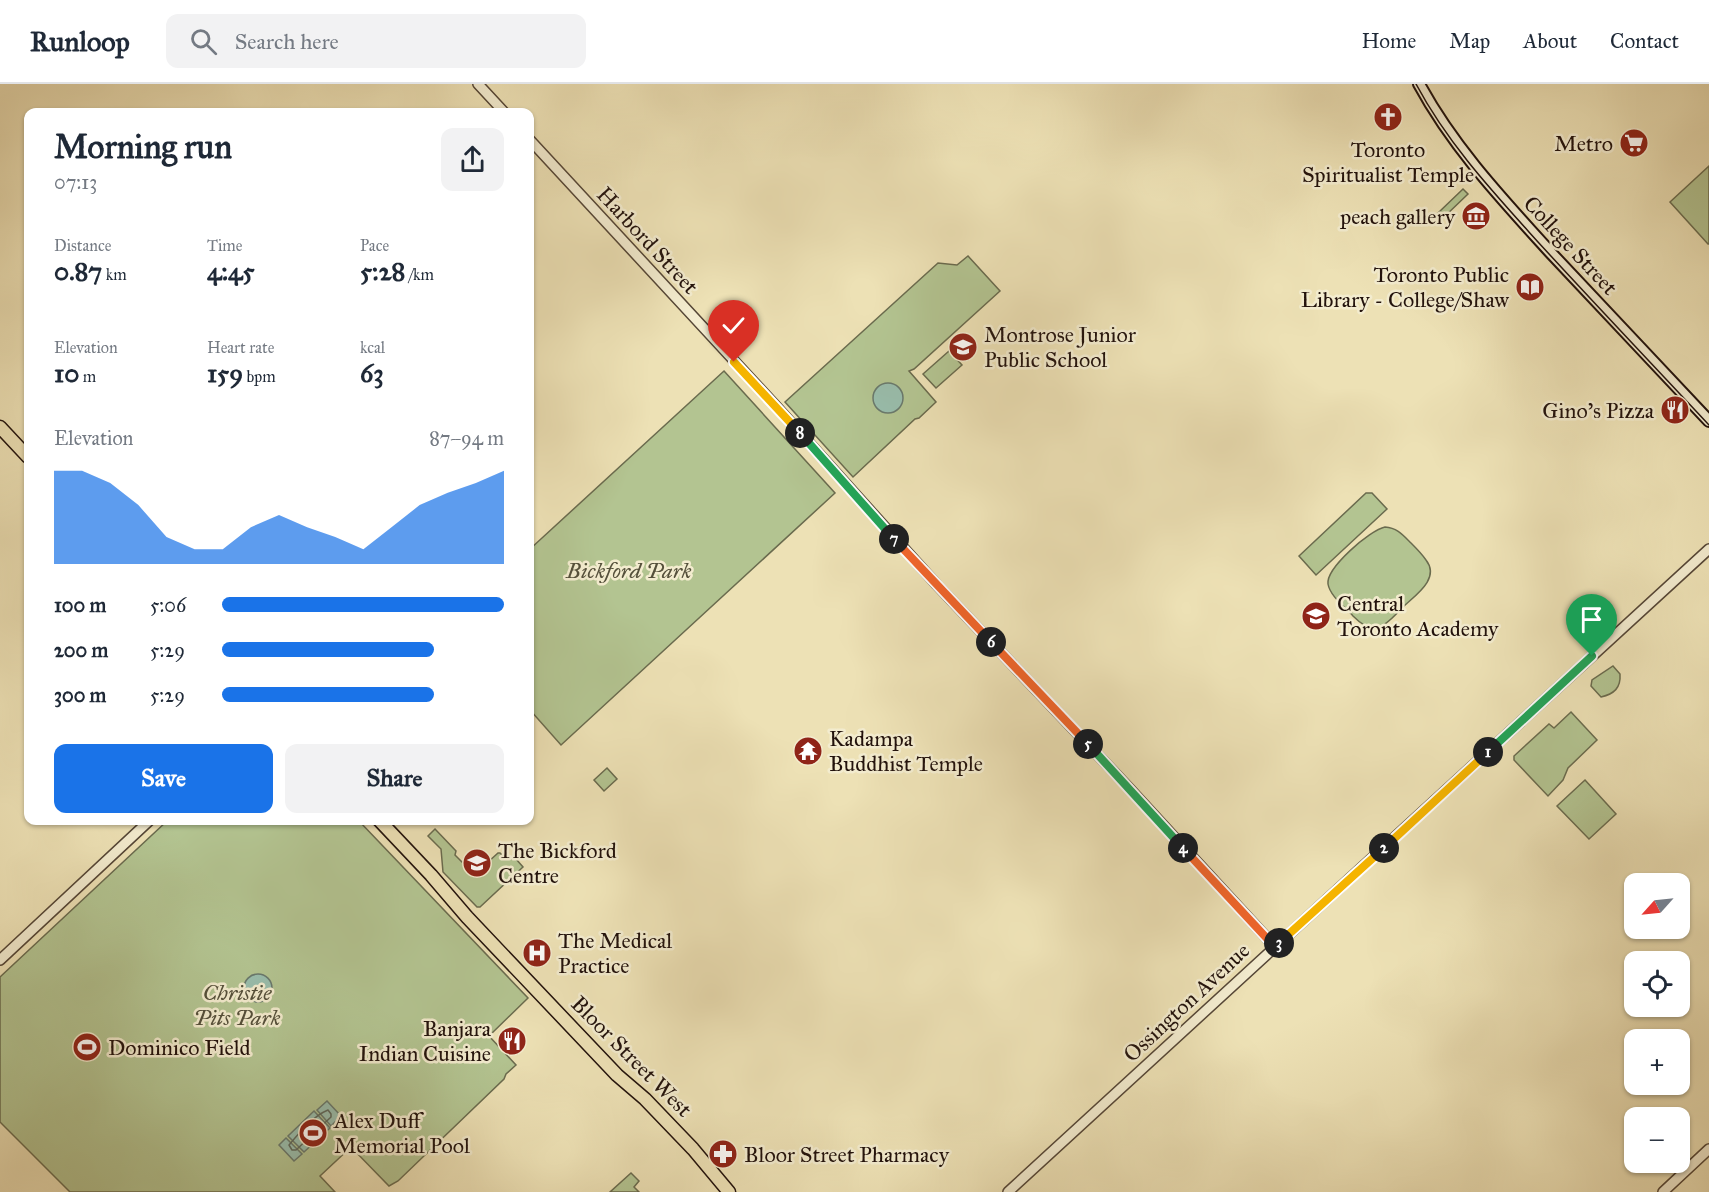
<!DOCTYPE html>
<html lang="en">
<head>
<meta charset="utf-8">
<style>
  :root { --surface:#fff; --page:#f2f2f3; --text:#1f2937; --muted:#747a83; --line:#e0e1e3; --accent:#1a73e8 }
  body { margin:0; font-family:"IM FELL Great Primer",serif; background:var(--page); color:var(--text); height:100vh; display:flex; flex-direction:column; font-size:22px; white-space:nowrap }
  * { box-sizing:border-box; margin:0 }
  p { font-size:20px; color:var(--muted) }
  .icon { flex:none; width:33px; height:33px; fill:none; stroke:currentColor; stroke-width:2; stroke-linecap:round; stroke-linejoin:round }
  .map { position:relative; flex:1; overflow:hidden }
  .sheet { position:absolute; left:24px; top:24px; width:510px; height:717px; display:flex; flex-direction:column; background:var(--surface); border-radius:12px; box-shadow:0 2px 4px #0004 }
  .sheet>* { flex:none }
  .needle { width:39px; rotate:243deg }
  .controls { position:absolute; left:1624px; top:789px; display:grid; gap:12px }
  .controls a { display:grid; place-items:center; width:66px; height:66px; border-radius:12px; background:var(--surface); box-shadow:0 2px 4px #0004; font-size:30px }
  .pin { position:absolute; display:grid; place-items:center; width:51px; height:51px; color:#fff; margin:-62px -26px; border-radius:50% 50% 50% 0; rotate:-45deg; box-shadow:0 0 6px #0007 }
  .pin .icon { rotate:45deg }
  .km { position:absolute; width:30px; height:30px; margin:-15px; border-radius:50%; background:#222; color:#fff; font-size:16px; line-height:30px; text-align:center }
  .round { display:grid; place-items:center; flex:none; width:63px; height:63px; border-radius:12px; background:var(--page) }
  .headline { display:flex; align-items:center; justify-content:space-between; height:102px; padding:0 30px }
  h1 { font-size:33px; font-weight:700; line-height:45px }
  .figures { display:grid; grid-template-columns:repeat(3,1fr); gap:9px; height:102px; padding:6px 30px }
  .figures div { display:grid; align-content:center }
  .figures b { font-size:26px; font-weight:700 }
  .figures small { font-size:16px; font-weight:400 }
  .figures p { font-size:16px }
  .chart { height:168px; padding:12px 30px }
  .chart p { display:flex; justify-content:space-between }
  .chart svg { width:100%; height:108px; margin-top:6px; fill:var(--accent); opacity:.7 }
  .button { display:flex; gap:12px; margin-top:auto; padding:12px 30px }
  .button a { flex:1; height:69px; border-radius:12px; background:var(--accent); color:#fff; font-size:24px; font-weight:700; line-height:69px; text-align:center }
  .button a+a { background:var(--page); color:var(--text) }
  ul { padding:0 30px; list-style:none; font-size:20px }
  li { display:grid; grid-template-columns:96px 72px 1fr; align-items:center; height:45px }
  li i { height:15px; border-radius:8px; background:var(--accent) }
  header { display:flex; align-items:center; gap:36px; box-sizing:border-box; height:84px; padding:0 30px; background:var(--surface); border-bottom:2px solid var(--line) }
  header strong { font-size:28px }
  nav { display:flex; gap:33px; margin-inline-start:auto; font-size:21px }
  .search { width:420px; height:54px; background:var(--page); display:flex; align-items:center; gap:15px; box-sizing:border-box; padding:0 21px; border-radius:12px; color:var(--muted); font-size:22px }
  .map>svg:first-child { display:block }
  .green { fill:#b3c491; stroke:#6a6b4e; stroke-width:1.5 }
  .water { fill:#99bead; stroke:#69796d; stroke-width:1.5 }
  .lines { fill:none; stroke-linecap:round; stroke-linejoin:round }
  .shore { stroke:#5e685c; stroke-width:1.5 }
  .tertiary-casing { stroke:#554636; stroke-width:12 }
  .secondary-casing { stroke:#22120c; stroke-width:14 }
  .primary-casing { stroke:#22120c; stroke-width:15 }
  .tertiary { stroke:#f3eccf; stroke-width:9 }
  .secondary { stroke:#f3eccf; stroke-width:10 }
  .primary { stroke:#ede1b5; stroke-width:12 }
  .tram { stroke:#22120c; stroke-width:1.5 }
  .split-1-casing { stroke:#fff; stroke-width:12 }
  .split-2-casing { stroke:#fff; stroke-width:12 }
  .split-3-casing { stroke:#fff; stroke-width:12 }
  .split-4-casing { stroke:#fff; stroke-width:12 }
  .split-5-casing { stroke:#fff; stroke-width:12 }
  .split-6-casing { stroke:#fff; stroke-width:12 }
  .split-7-casing { stroke:#fff; stroke-width:12 }
  .split-8-casing { stroke:#fff; stroke-width:12 }
  .split-9-casing { stroke:#fff; stroke-width:12 }
  .split-1 { stroke:#22a559; stroke-width:8 }
  .split-2 { stroke:#f5b400; stroke-width:8 }
  .split-3 { stroke:#f5b400; stroke-width:8 }
  .split-4 { stroke:#f0652b; stroke-width:8 }
  .split-5 { stroke:#22a559; stroke-width:8 }
  .split-6 { stroke:#f0652b; stroke-width:8 }
  .split-7 { stroke:#f0652b; stroke-width:8 }
  .split-8 { stroke:#22a559; stroke-width:8 }
  .split-9 { stroke:#f5b400; stroke-width:8 }
  .labels { text-anchor:middle; stroke-width:5; stroke-linejoin:round; paint-order:stroke }
  .poi-label { font-size:22px; fill:#22120c; stroke:#f3eccf; text-anchor:start }
  .street-label { font-size:22px; fill:#22120c; stroke:#f3eccf }
  .park-label { font-size:22px; font-style:italic; fill:#55503b; stroke:#f3eccf }
</style>
</head>
<body>
<header>
<strong>Runloop</strong>
<div class="search"><svg class="icon" aria-label="search" viewBox="0 0 24 24"><circle cx="10" cy="10" r="6"/><path d="M15 15l6 6"/></svg>Search here</div>
<nav><a>Home</a><a>Map</a><a>About</a><a>Contact</a></nav>
</header>
<div class="map">
<svg width="1709" height="1108" viewBox="0 0 1709 1108">
  <rect width="100%" height="100%" fill="#ede1b5"/>
  <filter id="stains"><feTurbulence type="fractalNoise" baseFrequency=".00333" numOctaves="4"/><feColorMatrix values="0 0 0 0 .2 0 0 0 0 .09 0 0 0 0 .02 0 0 0 .5 -.17"/></filter>
  <radialGradient id="worn" r=".72"><stop offset=".6" stop-color="#630" stop-opacity="0"/><stop offset="1" stop-color="#630" stop-opacity=".3"/></radialGradient>
  <g class="green">
    <polygon points="1709,82 1709,160 1708,160 1670,118"/>
    <polygon points="1463,105 1468,110 1443,134 1438,129"/>
    <polygon points="968,172 1000,207 914,285 909,287 936,318 919,334 915,335 853,393 785,318 938,179 957,181"/>
    <polygon points="949,267 962,281 936,304 923,290"/>
    <polygon points="724,287 835,409 561,661 530,626 530,465"/>
    <polygon points="1366,409 1372,409 1387,425 1316,491 1299,472"/>
    <path d="M 1385,443 C 1397,444 1402,450 1411,459 C 1416,464 1422,470 1426,476 C 1441,495 1414,512 1402,524 C 1396,530 1386,542 1377,544 C 1368,546 1359,538 1353,532 C 1345,523 1330,512 1328,500 C 1326,484 1370,446 1385,443 Z"/>
    <path d="M 1613,582 L 1620,590 C 1621,604 1614,610 1601,613 L 1591,602 L 1592,596 Z"/>
    <polygon points="1571,628 1597,656 1568,684 1563,696 1548,712 1514,676 1514,672 1549,640 1554,644"/>
    <polygon points="607,684 617,695 604,707 594,696"/>
    <polygon points="1585,696 1616,730 1589,755 1557,722"/>
    <polygon points="167,737 359,737 528,914 489,952 516,981 506,990 504,995 398,1097 389,1102 351,1063 320,1092 335,1108 70,1108 0,1038 0,893"/>
    <polygon points="435,745 456,767 455,771 463,779 467,779 476,789 498,769 500,769 505,774 508,771 512,775 516,775 523,783 480,823 477,823 443,788 441,765 428,752"/>
    <polygon points="631,1089 639,1097 634,1103 639,1108 610,1108"/>
  </g>
  <g class="water">
    <circle cx="888" cy="314" r="15"/>
    <circle cx="258" cy="904" r="14"/>
    <polygon points="327,1017 341,1032 331,1042 317,1026"/>
    <polygon points="314,1027 330,1044 304,1068 288,1052"/>
    <polygon points="286,1054 302,1070 294,1077 279,1061"/>
  </g>
  <g class="lines">
    <path class="shore" d="M 328,1026 L 331,1030 L 331,1033 L 296,1066 L 292,1066 L 289,1061 C 299,1049 313,1032 328,1026 Z"/>
    <g class="tertiary-casing">
      <g id="tertiary">
        <polyline points="478,0 504,28"/>
        <polyline points="530,56 776,322 937,501 1131,706 1275,863"/>
        <polyline points="0,876 150,736"/>
        <polyline points="1008,1108 1709,465"/>
        <polyline points="1663,1108 1709,1065"/>
      </g>
    </g>
    <g class="secondary-casing">
      <path id="secondary" d="M 1419,0 C 1453,63 1502,115 1550,168 C 1603,225 1656,280 1709,337"/>
    </g>
    <g class="primary-casing">
      <g id="primary">
        <polyline points="0,343 28,373"/>
        <polyline points="379,736 431,791 467,833 617,991 645,1015 693,1065 729,1108"/>
      </g>
    </g>
    <use href="#tertiary" class="tertiary"/>
    <use href="#secondary" class="secondary"/>
    <use href="#primary" class="primary"/>
    <path class="tram" d="M 1416,0 C 1448,60 1493,108 1538,158 C 1594,219 1652,280 1709,341"/>
  </g>
  <g class="lines">
    <g class="split-1-casing">
      <polyline id="split-1" points="1488,668 1592,572"/>
    </g>
    <g class="split-2-casing">
      <polyline id="split-2" points="1384,764 1488,668"/>
    </g>
    <g class="split-3-casing">
      <polyline id="split-3" points="1279,859 1384,764"/>
    </g>
    <g class="split-4-casing">
      <polyline id="split-4" points="1183,764 1275,863 1279,859"/>
    </g>
    <g class="split-5-casing">
      <polyline id="split-5" points="1088,660 1183,764"/>
    </g>
    <g class="split-6-casing">
      <polyline id="split-6" points="991,558 1088,660"/>
    </g>
    <g class="split-7-casing">
      <polyline id="split-7" points="894,455 991,558"/>
    </g>
    <g class="split-8-casing">
      <polyline id="split-8" points="800,349 894,455"/>
    </g>
    <g class="split-9-casing">
      <polyline id="split-9" points="734,278 800,349"/>
    </g>
    <use href="#split-1" class="split-1"/>
    <use href="#split-2" class="split-2"/>
    <use href="#split-3" class="split-3"/>
    <use href="#split-4" class="split-4"/>
    <use href="#split-5" class="split-5"/>
    <use href="#split-6" class="split-6"/>
    <use href="#split-7" class="split-7"/>
    <use href="#split-8" class="split-8"/>
    <use href="#split-9" class="split-9"/>
  </g>
  <defs>
    <g id="church-disc" transform="scale(1.5)"><circle r="9.5" fill="#8f2418" stroke="#f3eccf"/><path d="M-1.2-6h2.4v3.5h3.3v2.4h-3.3V6h-2.4V-.1h-3.3v-2.4h3.3Z" fill="#fff"/></g>
    <g id="supermarket-disc" transform="scale(1.5)"><circle r="9.5" fill="#8f2418" stroke="#f3eccf"/><path d="M-6-5.5h2.5l.6 2H6L4.5 2H-2.5L-4.4-4H-6ZM-1.5 3.2a1.3 1.3 0 1 0 .1 0ZM3 3.2a1.3 1.3 0 1 0 .1 0Z" fill="#fff"/></g>
    <g id="museum-disc" transform="scale(1.5)"><circle r="9.5" fill="#8f2418" stroke="#f3eccf"/><path d="M0-6L6-3V-2H-6V-3ZM-5-1h2V3h-2ZM-1-1h2V3h-2ZM3-1h2V3H3ZM-6 4H6V6H-6Z" fill="#fff"/></g>
    <g id="library-disc" transform="scale(1.5)"><circle r="9.5" fill="#8f2418" stroke="#f3eccf"/><path d="M-6-4Q-3-5.5-.7-3.5V5Q-3 3-6 4ZM6-4Q3-5.5 .7-3.5V5Q3 3 6 4Z" fill="#fff"/></g>
    <g id="school-disc" transform="scale(1.5)"><circle r="9.5" fill="#8f2418" stroke="#f3eccf"/><path d="M0-5L7-2L0 1L-7-2ZM-4 1L0 2.5L4 1V4Q0 6-4 4Z" fill="#fff"/></g>
    <g id="restaurant-disc" transform="scale(1.5)"><circle r="9.5" fill="#8f2418" stroke="#f3eccf"/><path d="M-5-6h1v4h1v-4h1v4h1v-4h1v5L-1.5 .5V6h-2V.5L-5-1ZM5-6V6H3V1.5H1.5Q1.5-4 5-6Z" fill="#fff"/></g>
    <g id="temple-disc" transform="scale(1.5)"><circle r="9.5" fill="#8f2418" stroke="#f3eccf"/><path d="M0-6L5-2H3V0L6.5 2.5H4V6H1.5V3h-3V6H-4V2.5H-6.5L-3 0V-2H-5Z" fill="#fff"/></g>
    <g id="hospital-disc" transform="scale(1.5)"><circle r="9.5" fill="#8f2418" stroke="#f3eccf"/><path d="M-5-5h3v3.5h4V-5h3V5h-3V1.5h-4V5h-3Z" fill="#fff"/></g>
    <g id="stadium-disc" transform="scale(1.5)"><circle r="9.5" fill="#8f2418" stroke="#f3eccf"/><path d="M0-5a6.5 5 0 1 0 0 10a6.5 5 0 1 0 0-10ZM-3.5-1.8h7v3.6h-7Z" fill="#fff"/></g>
    <g id="pharmacy-disc" transform="scale(1.5)"><circle r="9.5" fill="#8f2418" stroke="#f3eccf"/><path d="M-2-6h4v4h4v4h-4v4h-4v-4h-4v-4h4Z" fill="#fff"/></g>
  </defs>
  <g fill-rule="evenodd">
    <use href="#church-disc" x="1388" y="33"/>
    <use href="#supermarket-disc" x="1634" y="59"/>
    <use href="#museum-disc" x="1476" y="132"/>
    <use href="#library-disc" x="1530" y="203"/>
    <use href="#school-disc" x="963" y="263"/>
    <use href="#restaurant-disc" x="1675" y="326"/>
    <use href="#school-disc" x="1316" y="532"/>
    <use href="#temple-disc" x="808" y="667"/>
    <use href="#school-disc" x="477" y="779"/>
    <use href="#hospital-disc" x="537" y="869"/>
    <use href="#restaurant-disc" x="512" y="957"/>
    <use href="#stadium-disc" x="87" y="963"/>
    <use href="#stadium-disc" x="313" y="1049"/>
    <use href="#pharmacy-disc" x="723" y="1070"/>
  </g>
  <g class="labels">
    <g class="poi-label">
      <text x="1613" y="67" text-anchor="end">Metro</text>
      <text x="1388" y="73" text-anchor="middle">Toronto<tspan x="1388" dy="25">Spiritualist Temple</tspan></text>
      <text x="1455" y="140" text-anchor="end">peach gallery</text>
      <text x="1509" y="198" text-anchor="end">Toronto Public<tspan x="1509" dy="25">Library - College/Shaw</tspan></text>
      <text x="984" y="258">Montrose Junior<tspan x="984" dy="25">Public School</tspan></text>
      <text x="1654" y="334" text-anchor="end">Gino's Pizza</text>
      <text x="1337" y="527">Central<tspan x="1337" dy="25">Toronto Academy</tspan></text>
      <text x="829" y="662">Kadampa<tspan x="829" dy="25">Buddhist Temple</tspan></text>
      <text x="498" y="774">The Bickford<tspan x="498" dy="25">Centre</tspan></text>
      <text x="558" y="864">The Medical<tspan x="558" dy="25">Practice</tspan></text>
      <text x="491" y="952" text-anchor="end">Banjara<tspan x="491" dy="25">Indian Cuisine</tspan></text>
      <text x="108" y="971">Dominico Field</text>
      <text x="334" y="1044">Alex Duff<tspan x="334" dy="25">Memorial Pool</tspan></text>
      <text x="744" y="1078">Bloor Street Pharmacy</text>
    </g>
    <g class="street-label">
      <text transform="translate(648 156) rotate(47)" y="8">Harbord Street</text>
      <text transform="translate(1571 161) rotate(47)" y="8">College Street</text>
      <text transform="translate(1186 918) rotate(-43)" y="8">Ossington Avenue</text>
      <text transform="translate(632 972) rotate(45)" y="8">Bloor Street West</text>
    </g>
    <g class="park-label">
      <text x="629" y="494">Bickford Park</text>
      <text x="237" y="916">Christie<tspan x="237" dy="25">Pits Park</tspan></text>
    </g>
  </g>
  <rect width="100%" height="100%" filter="url(#stains)"/>
  <rect width="100%" height="100%" fill="url(#worn)"/>
</svg>
<div class="controls">
<a><svg class="needle" viewBox="-14 -14 28 28"><path d="M0-13l5 13h-10z" fill="#e53935"/><path d="M0 13l5-13h-10z" fill="#747a83"/></svg></a>
<a><svg class="icon" aria-label="locate" viewBox="0 0 24 24"><circle cx="12" cy="12" r="6"/><path d="M12 2v4M12 18v4M2 12h4M18 12h4"/></svg></a>
<a>+</a>
<a>−</a>
</div>
<div class="pin" style="left:1592px;top:572px;background:#1e9e55"><svg class="icon" aria-label="arrive" viewBox="0 0 24 24"><path d="M6 21V4h12l-3 4 3 4H6"/></svg></div>
<div class="pin" style="left:734px;top:278px;background:#d93025"><svg class="icon" aria-label="check" viewBox="0 0 24 24"><path d="M5 12l5 5 9-10"/></svg></div>
<b class="km" style="left:1488px;top:668px">1</b>
<b class="km" style="left:1384px;top:764px">2</b>
<b class="km" style="left:1279px;top:859px">3</b>
<b class="km" style="left:1183px;top:764px">4</b>
<b class="km" style="left:1088px;top:660px">5</b>
<b class="km" style="left:991px;top:558px">6</b>
<b class="km" style="left:894px;top:455px">7</b>
<b class="km" style="left:800px;top:349px">8</b>
<section class="sheet">
<div class="headline"><div><h1>Morning run</h1><p>07:13</p></div><a class="round"><svg class="icon" aria-label="share" viewBox="0 0 24 24"><path d="M12 15V3M7 8l5-5 5 5M5 13v7h14v-7"/></svg></a></div>
<div class="figures">
<div><p>Distance</p><b>0.87<small> km</small></b></div>
<div><p>Time</p><b>4:45</b></div>
<div><p>Pace</p><b>5:28<small> /km</small></b></div>
</div>
<div class="figures">
<div><p>Elevation</p><b>10<small> m</small></b></div>
<div><p>Heart rate</p><b>159<small> bpm</small></b></div>
<div><p>kcal</p><b>63</b></div>
</div>
<div class="chart"><p><span>Elevation</span>87–94 m</p>
<svg viewBox="0 0 160 44" preserveAspectRatio="none"><path d="M0 44V6L10 6L20 11L30 20L40 33L50 38L60 38L70 29L80 24L90 29L100 33L110 38L120 29L130 20L140 15L150 11L160 6V44z"/></svg>
</div>
<ul>
<li><b>100 m</b>5:06<i style="width:100%"></i></li>
<li><b>200 m</b>5:29<i style="width:75%"></i></li>
<li><b>300 m</b>5:29<i style="width:75%"></i></li>
</ul>
<div class="button"><a>Save</a><a>Share</a></div>
</section>
</div>
</body>
</html>
